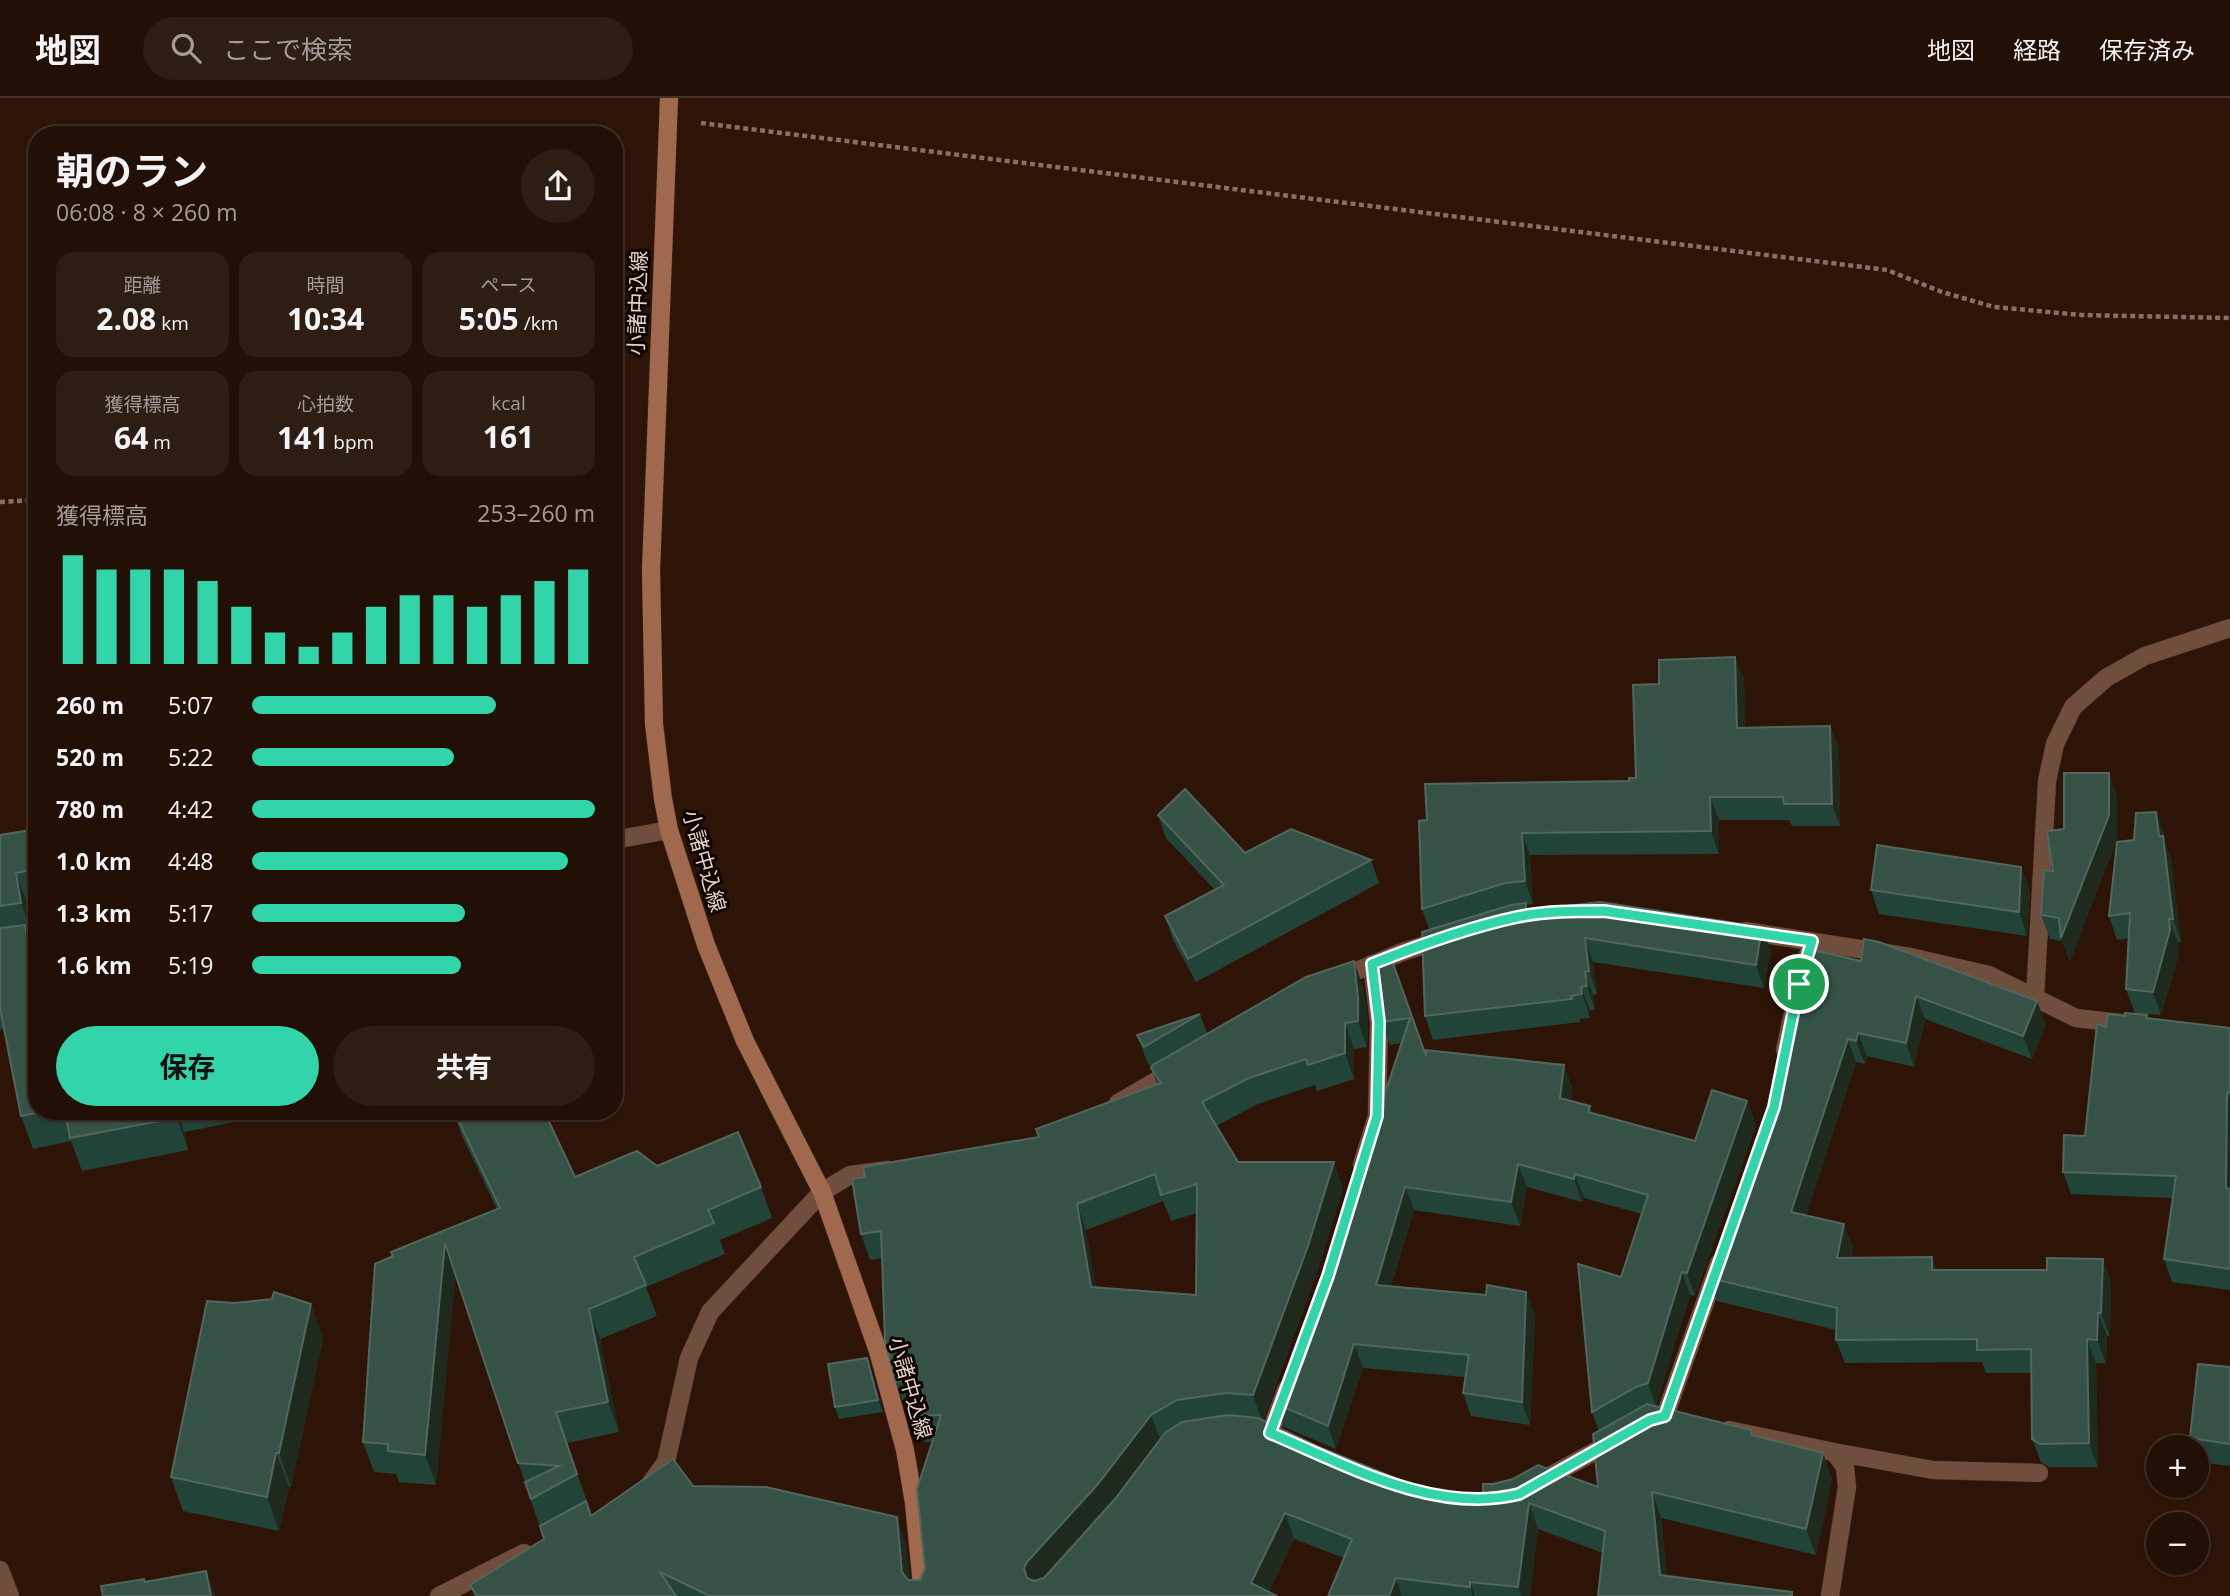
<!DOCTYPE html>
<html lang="ja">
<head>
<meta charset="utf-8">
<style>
  :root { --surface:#220f05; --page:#2e1d13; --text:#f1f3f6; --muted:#a29c9a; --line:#3f2f27; --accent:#32d4a9 }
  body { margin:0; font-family:"Open Sans","Noto Sans JP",sans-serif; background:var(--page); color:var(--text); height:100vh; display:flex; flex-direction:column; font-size:26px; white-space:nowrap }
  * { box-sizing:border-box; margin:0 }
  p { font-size:23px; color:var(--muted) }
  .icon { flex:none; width:38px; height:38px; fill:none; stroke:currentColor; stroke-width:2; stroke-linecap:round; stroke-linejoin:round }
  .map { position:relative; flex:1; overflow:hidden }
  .side { position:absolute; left:28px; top:28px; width:595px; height:994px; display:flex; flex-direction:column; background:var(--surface); border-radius:28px; box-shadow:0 2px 5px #0004,0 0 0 2px var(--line) }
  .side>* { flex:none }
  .tools { position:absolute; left:2146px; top:1337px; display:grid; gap:14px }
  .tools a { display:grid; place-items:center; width:63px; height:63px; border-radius:50%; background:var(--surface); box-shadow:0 2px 5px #0004,0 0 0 2px var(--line); font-size:35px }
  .pin { position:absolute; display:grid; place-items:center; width:60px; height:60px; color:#fff; margin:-30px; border:4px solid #fff; border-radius:50%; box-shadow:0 2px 7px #0007 }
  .round { display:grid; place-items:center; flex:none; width:74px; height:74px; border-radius:37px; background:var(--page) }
  .summary { display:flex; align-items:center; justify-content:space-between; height:119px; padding:0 28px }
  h1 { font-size:38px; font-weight:700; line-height:52px }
  .figures { display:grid; grid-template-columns:repeat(3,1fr); gap:10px; height:119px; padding:7px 28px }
  .figures div { display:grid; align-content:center; border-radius:18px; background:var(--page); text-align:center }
  .figures b { font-size:30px; font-weight:700 }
  .figures small { font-size:19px; font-weight:400 }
  .figures p { font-size:19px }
  .chart { height:196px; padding:14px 28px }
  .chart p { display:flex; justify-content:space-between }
  .chart svg { width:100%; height:126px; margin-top:7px; stroke:var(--accent); stroke-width:6 }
  .cta { display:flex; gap:14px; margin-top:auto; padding:14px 28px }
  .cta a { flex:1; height:80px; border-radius:42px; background:var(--accent); color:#111; font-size:28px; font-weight:700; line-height:80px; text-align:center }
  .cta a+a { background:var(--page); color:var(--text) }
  ul { padding:0 28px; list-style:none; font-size:23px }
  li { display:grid; grid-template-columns:112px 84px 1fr; align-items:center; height:52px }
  li i { height:18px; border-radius:9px; background:var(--accent) }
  header { display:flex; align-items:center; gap:42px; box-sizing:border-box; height:98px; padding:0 35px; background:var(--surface); border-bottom:2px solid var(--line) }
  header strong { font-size:33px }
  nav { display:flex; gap:38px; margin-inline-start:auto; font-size:24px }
  .search { width:490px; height:63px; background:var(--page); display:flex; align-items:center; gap:18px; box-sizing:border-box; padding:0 24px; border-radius:38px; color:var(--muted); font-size:26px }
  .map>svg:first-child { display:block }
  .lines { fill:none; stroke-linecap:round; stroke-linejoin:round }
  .lane-casing { stroke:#472e22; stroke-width:19 }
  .street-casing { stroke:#472e22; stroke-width:19 }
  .secondary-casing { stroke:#472e22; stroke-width:19 }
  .path { stroke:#867065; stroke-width:4.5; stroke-dasharray:5 3.5; stroke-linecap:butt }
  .lane { stroke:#704e3d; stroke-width:18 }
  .street { stroke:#704e3d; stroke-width:18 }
  .secondary { stroke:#a0694d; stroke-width:18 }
  .wall { fill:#224338; fill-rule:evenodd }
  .shaded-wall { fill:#1e2a1e }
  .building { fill:#365247; stroke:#51665c; stroke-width:2; fill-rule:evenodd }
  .route-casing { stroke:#fff; stroke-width:14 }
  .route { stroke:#32d4a9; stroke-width:9 }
  .labels { text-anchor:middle; stroke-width:6; stroke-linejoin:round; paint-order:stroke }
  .street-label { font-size:21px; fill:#e3d1c8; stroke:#0e0402 }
</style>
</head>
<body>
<header>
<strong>地図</strong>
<div class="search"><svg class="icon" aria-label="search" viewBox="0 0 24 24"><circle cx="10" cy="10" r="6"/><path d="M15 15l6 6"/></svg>ここで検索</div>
<nav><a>地図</a><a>経路</a><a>保存済み</a></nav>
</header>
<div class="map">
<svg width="2230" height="1498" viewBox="0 0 2230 1498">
  <rect width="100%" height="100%" fill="#2e1407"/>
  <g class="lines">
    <g class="lane-casing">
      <g id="lane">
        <polyline points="2035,900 2047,683 2055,646 2073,609 2106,580 2145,558 2230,530"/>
        <polyline points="1785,952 1799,886 1810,850"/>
        <polyline points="1362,1067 1377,1018 1379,924 1372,866"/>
        <polyline points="1665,1318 1719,1165"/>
        <polyline points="1729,1332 1834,1354 1933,1372 2039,1375"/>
        <polyline points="1270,1335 1286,1292"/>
        <polyline points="1537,1385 1614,1343"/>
        <polyline points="1830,1498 1847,1389 1845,1369 1834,1354"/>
      </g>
    </g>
    <g class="street-casing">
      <g id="street">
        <polyline points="614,742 669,732"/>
        <polyline points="1745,833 1910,859 1989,877 2076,920 2129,926"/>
        <polyline points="0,854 37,848"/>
        <polyline points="1337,881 1405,853 1445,841"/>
        <polyline points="1118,1005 1175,972"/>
        <polyline points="650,1386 666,1364 689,1260 710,1214 822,1094 850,1077 888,1072"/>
        <polyline points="0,1472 10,1498"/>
        <polyline points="439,1498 524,1455"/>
      </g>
    </g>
    <g class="secondary-casing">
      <polyline id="secondary" points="669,0 651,473 654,626 663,701 669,732 706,847 745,943 822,1094 878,1253 905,1352 914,1405 923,1498"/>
    </g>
    <g class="path">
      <polyline points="701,25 1887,172 1942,194 1994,209 2082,217 2230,220"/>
      <polyline points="0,404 37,402"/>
    </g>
    <use href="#lane" class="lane"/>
    <use href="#street" class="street"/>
    <use href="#secondary" class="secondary"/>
  </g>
  <g class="wall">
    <polygon points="1735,559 1744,582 1745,629 1830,628 1839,650 1840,728 1792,728 1789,722 1719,722 1719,756 1530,757 1533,806 1526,807 1528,813 1771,852 1764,890 1593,864 1597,896 1593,897 1595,912 1590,912 1590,920 1580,921 1580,924 1433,942 1425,918 1429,831 1422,811 1427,722 1629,683 1636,680 1659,586"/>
    <polygon points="2109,675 2117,699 2117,741 2070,863 2062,843 2050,841 2041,817 2064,731"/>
    <polygon points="2156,714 2164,737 2165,745 2171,761 2181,844 2178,844 2179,856 2161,917 2135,915 2126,891 2129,840 2117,842 2109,818 2134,742"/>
    <polygon points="1158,717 1245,755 1371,762 1379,785 1196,884 1173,842 1165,818 1215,792 1166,740"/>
    <polygon points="37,731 37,806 28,807 33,837 29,838 35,855 37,1013 259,1013 260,1019 184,1034 188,1052 82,1073 71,1043 33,1051 21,1018 4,931 0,932 0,737"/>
    <polygon points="1871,792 2030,792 2027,838 1879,816"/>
    <polygon points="1808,851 2046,926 2032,961 1925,921 1914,969 1867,958 1865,966 1856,964 1806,1117 1853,1149 1851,1160 1932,1159 1937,1172 2047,1172 2103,1161 2111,1185 2110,1238 2107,1238 2106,1265 2096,1265 2098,1369 2049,1369 2041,1364 2032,1341 2031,1275 1986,1275 1982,1264 1845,1265 1836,1242 1836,1232 1717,1203 1709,1180 1776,989"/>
    <path d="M 1389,854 L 1426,958 L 1564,967 L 1572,990 L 1571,1003 L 1590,1008 L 1592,1015 L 1695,1043 L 1747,1003 L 1756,1027 L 1695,1198 L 1690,1197 L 1656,1308 L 1751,1332 L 1753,1338 L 1823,1355 L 1832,1381 L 1816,1457 L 1661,1420 L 1667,1478 L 1598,1498 L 1603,1455 L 1538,1431 L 1530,1498 L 1328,1498 L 1344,1460 L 1294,1441 L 1269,1494 L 1277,1498 L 474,1498 L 470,1487 L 544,1441 L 455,1177 L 436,1387 L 399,1384 L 396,1376 L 374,1374 L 363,1344 L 393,1158 L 497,1111 L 462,1038 L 453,1013 L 544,1013 L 575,1079 L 657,1068 L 761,1089 L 772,1120 L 720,1142 L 725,1156 L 646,1189 L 657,1218 L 600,1241 L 619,1334 L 567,1345 L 592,1418 L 693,1388 L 906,1445 L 910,1482 L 920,1482 L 925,1471 L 932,1344 L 924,1344 L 911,1309 L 905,1310 L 896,1284 L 882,1160 L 870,1162 L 861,1136 L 865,1079 L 1039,1039 L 1157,986 L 1152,972 L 1146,961 L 1137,937 L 1200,916 L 1207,935 L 1363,889 L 1368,925 L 1367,949 L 1354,951 L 1354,981 L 1317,993 L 1315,987 L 1258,1006 L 1216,1028 L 1238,1064 L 1343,1090 L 1317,1174 L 1263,1322 L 1319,1349 L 1427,1393 L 1483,1400 L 1598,1389 L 1599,1333 L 1592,1314 L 1621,1179 L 1642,1116 L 1584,1100 L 1582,1104 L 1527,1089 L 1520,1128 L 1414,1112 L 1391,1188 L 1486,1197 L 1526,1194 L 1535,1217 L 1530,1327 L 1471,1318 L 1463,1295 L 1465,1279 L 1363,1270 L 1336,1351 L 1284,1329 L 1276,1306 L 1330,1159 L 1401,945 L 1390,947 L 1381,924 ZM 1163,1103 L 1171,1123 L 1197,1115 L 1196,1197 L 1096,1190 L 1086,1132 Z"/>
    <polygon points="2148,921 2230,930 2230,1192 2172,1184 2164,1161 2173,1100 2071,1096 2063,1074 2085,1038 2106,929"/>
    <polygon points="323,1240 291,1389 289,1389 279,1433 183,1413 171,1379"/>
    <polygon points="867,1260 883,1314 839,1321 835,1309"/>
    <polygon points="2230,1269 2230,1368 2198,1364 2196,1358 2196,1349 2193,1349 2190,1340"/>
  </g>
  <g class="shaded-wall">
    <polygon points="1735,559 1744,582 1746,652 1737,630"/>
    <polygon points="1830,628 1839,650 1840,728 1832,706"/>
    <polygon points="2109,675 2117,699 2117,741 2070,863 2061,840"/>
    <polygon points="1710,699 1719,722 1719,756 1711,733"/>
    <polygon points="2156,714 2164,737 2165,745 2171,761 2181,844 2173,821 2159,738"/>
    <polygon points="1522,735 1530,757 1533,806 1525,783"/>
    <polygon points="2021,769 2030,792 2027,838 2019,814"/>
    <polygon points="16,775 28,807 33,837 21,805"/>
    <polygon points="2169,821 2178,844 2179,856 2161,917 2153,894"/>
    <polygon points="25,827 37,859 30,856"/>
    <polygon points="1762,829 1771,852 1764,890 1756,867"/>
    <polygon points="1585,840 1593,864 1597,896 1589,873"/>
    <polygon points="1354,863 1363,889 1368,925 1367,949 1358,923"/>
    <polygon points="1585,874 1593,897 1595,912 1587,888"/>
    <polygon points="1581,889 1590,912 1590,920 1582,896"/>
    <polygon points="1916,898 1925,921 1914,969 1906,945"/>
    <polygon points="2037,903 2046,926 2032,961 2023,938"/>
    <polygon points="1345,925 1354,951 1354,981 1345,955"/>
    <polygon points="1858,935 1867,958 1865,966 1856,943"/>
    <polygon points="1848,941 1856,964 1800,1138 1791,1114"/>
    <polygon points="1564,967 1572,990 1569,1023 1560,1000"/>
    <polygon points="2227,994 2230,1002 2230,1102 2226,1090"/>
    <polygon points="1747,1003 1756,1027 1695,1198 1687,1175"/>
    <polygon points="175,1013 177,1013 184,1034 188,1052"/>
    <polygon points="1334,1064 1343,1090 1317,1174 1262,1323 1253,1297"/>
    <polygon points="1518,1066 1527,1089 1520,1128 1511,1104"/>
    <polygon points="1575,1076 1584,1100 1582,1104 1574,1081"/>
    <polygon points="1405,1089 1414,1112 1384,1210 1376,1187"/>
    <polygon points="1077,1106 1086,1132 1101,1215 1091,1189"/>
    <polygon points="1844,1126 1853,1149 1845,1184 1837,1160"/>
    <polygon points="445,1145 456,1175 436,1387 425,1357"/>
    <polygon points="1932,1159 1940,1182 1932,1172"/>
    <polygon points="2103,1161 2111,1185 2110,1238 2101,1215"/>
    <polygon points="1682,1174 1690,1197 1656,1309 1648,1285"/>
    <polygon points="1526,1194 1535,1217 1530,1327 1522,1304"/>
    <polygon points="311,1206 323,1240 291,1389 279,1355"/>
    <polygon points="589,1211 600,1241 619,1334 608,1304"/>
    <polygon points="2098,1215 2107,1238 2106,1265 2097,1242"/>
    <polygon points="2087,1241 2096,1265 2098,1369 2089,1345"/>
    <polygon points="1354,1246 1363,1270 1336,1351 1328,1328"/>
    <polygon points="867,1260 871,1272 883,1314 878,1302"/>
    <polygon points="556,1314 567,1345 588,1407 577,1376"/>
    <polygon points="1151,1317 1161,1343 1107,1412 1034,1496 1024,1470 1027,1464"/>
    <polygon points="276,1355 289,1389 279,1433 267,1399"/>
    <polygon points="1823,1355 1832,1381 1816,1457 1806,1431"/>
    <polygon points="1652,1394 1661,1420 1669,1498 1660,1477"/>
    <polygon points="1529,1405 1538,1431 1530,1498 1521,1498 1518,1489"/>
    <polygon points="1285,1415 1294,1441 1267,1498 1251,1485"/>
    <polygon points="897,1419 906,1445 912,1498 902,1474"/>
    <polygon points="206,1473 215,1496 215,1498 211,1498"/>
    <polygon points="1396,1480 1402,1498 1389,1498"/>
    <polygon points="1470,1484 1475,1498 1473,1498 1470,1489"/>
  </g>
  <g class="building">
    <polygon points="1735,559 1737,630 1830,628 1832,706 1784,706 1783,699 1710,699 1711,733 1522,735 1525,783 1505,785 1422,811 1419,723 1427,722 1425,686 1629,683 1629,680 1636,680 1633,587 1659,586 1659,562"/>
    <polygon points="2064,675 2109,675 2109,717 2061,840 2059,820 2041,817 2044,772 2053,773 2047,733 2064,731"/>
    <polygon points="1185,691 1245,755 1291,731 1371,762 1188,861 1165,818 1224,787 1158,717"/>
    <polygon points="2156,714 2159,738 2163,738 2173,821 2169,821 2170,832 2153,894 2126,891 2130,815 2109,818 2117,744 2134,742 2136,715"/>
    <polygon points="37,731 37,771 16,775 21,805 0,808 0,737"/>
    <polygon points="1877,747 2021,769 2019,814 1871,792"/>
    <polygon points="1600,804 1762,829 1756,867 1585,840 1589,873 1585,874 1587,888 1581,889 1582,896 1571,898 1572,901 1425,918 1422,834 1511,807 1526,805 1526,813"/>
    <polygon points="25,827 30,856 37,854 37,1013 46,1013 21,1018 0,910 0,830"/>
    <polygon points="1864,841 1879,844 2037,903 2023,938 1916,898 1906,945 1858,935 1856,943 1848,941 1791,1114 1844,1126 1837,1160 1932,1159 1932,1172 2047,1172 2047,1160 2103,1161 2101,1215 2098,1215 2097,1242 2087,1241 2089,1345 2040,1346 2032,1341 2031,1251 1977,1252 1977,1241 1836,1242 1837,1210 1709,1180 1776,989 1808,851 1861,863"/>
    <polygon points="1389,854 1426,958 1426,952 1564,967 1560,1000 1590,1008 1588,1014 1695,1043 1712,992 1747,1003 1687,1175 1682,1174 1648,1285 1636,1289 1592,1314 1578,1166 1621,1179 1648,1097 1575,1076 1574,1081 1518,1066 1511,1104 1405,1089 1376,1187 1486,1197 1487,1187 1526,1194 1522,1304 1463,1295 1469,1257 1354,1246 1328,1328 1276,1306 1330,1159 1362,1054 1365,1055 1410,920 1381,924 1382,900 1377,858"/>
    <path d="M 1354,863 L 1358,899 L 1358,923 L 1345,925 L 1345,955 L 1308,967 L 1306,961 L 1249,980 L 1202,1004 L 1238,1064 L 1334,1064 L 1308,1148 L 1253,1297 L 1226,1295 L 1177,1302 L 1151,1317 L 1098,1386 L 1027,1464 L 1024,1470 L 1027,1480 L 1034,1483 L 1044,1480 L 1115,1401 L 1165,1335 L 1182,1324 L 1228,1317 L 1258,1320 L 1319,1349 L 1427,1393 L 1483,1400 L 1483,1386 L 1493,1386 L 1513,1381 L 1538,1367 L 1598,1389 L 1593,1336 L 1647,1306 L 1751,1332 L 1751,1337 L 1823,1355 L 1806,1431 L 1652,1394 L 1660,1477 L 1792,1494 L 1792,1498 L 1598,1498 L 1605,1433 L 1529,1405 L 1518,1489 L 1470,1484 L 1470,1489 L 1396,1480 L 1389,1498 L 1328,1498 L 1352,1441 L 1285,1415 L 1251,1485 L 1277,1498 L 710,1498 L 660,1474 L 676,1498 L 477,1498 L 470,1487 L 544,1441 L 540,1428 L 586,1403 L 591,1418 L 673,1361 L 693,1388 L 766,1389 L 897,1419 L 902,1474 L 908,1482 L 920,1482 L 925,1471 L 917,1391 L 941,1317 L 914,1318 L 904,1282 L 896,1284 L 885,1243 L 881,1133 L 861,1136 L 852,1081 L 865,1079 L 863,1069 L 1039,1039 L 1036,1031 L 1161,985 L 1151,970 L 1153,967 L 1306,879 ZM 1155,1076 L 1161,1097 L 1197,1086 L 1196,1197 L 1091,1189 L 1077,1106 Z"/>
    <polygon points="2125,915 2147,917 2146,920 2230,930 2230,995 2227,994 2226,1090 2230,1091 2230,1171 2164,1161 2176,1078 2063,1074 2064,1037 2085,1038 2097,926 2106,929 2108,916 2125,918"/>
    <polygon points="1200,916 1144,949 1137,937"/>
    <polygon points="65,1013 175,1013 176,1020 70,1040"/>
    <polygon points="454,1013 544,1013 575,1079 637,1053 657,1068 738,1034 761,1089 708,1112 714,1125 634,1159 646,1187 589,1211 608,1304 556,1314 577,1376 531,1401 525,1384 559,1368 518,1365 445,1145 425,1357 388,1353 388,1346 363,1344 375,1166 393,1158 391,1154 500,1110"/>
    <polygon points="274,1194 311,1206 279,1355 276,1355 267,1399 171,1379 207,1203 235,1205 272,1201"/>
    <polygon points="867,1260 878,1302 835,1309 828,1266"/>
    <polygon points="2198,1266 2230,1269 2230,1346 2190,1340"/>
    <polygon points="206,1473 211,1498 103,1498 101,1488 144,1481 145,1484"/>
  </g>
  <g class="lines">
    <g class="route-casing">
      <path id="route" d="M 1604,813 L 1812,843 L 1799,886 L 1774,1009 L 1665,1318 L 1650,1322 L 1519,1396 C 1435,1417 1346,1367 1270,1335 L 1328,1178 L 1377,1018 L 1379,924 L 1372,866 C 1417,848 1470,829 1517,819 C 1545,813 1575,813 1604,813 Z"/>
    </g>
    <use href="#route" class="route"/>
  </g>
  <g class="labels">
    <g class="street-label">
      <text transform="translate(638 205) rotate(-88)" y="7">小諸中込線</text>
      <text transform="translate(704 763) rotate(74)" y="7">小諸中込線</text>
      <text transform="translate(910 1290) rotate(74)" y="7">小諸中込線</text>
    </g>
  </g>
</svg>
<div class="tools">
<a>+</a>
<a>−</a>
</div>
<div class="pin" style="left:1799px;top:886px;background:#1e9e55"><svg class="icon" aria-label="arrive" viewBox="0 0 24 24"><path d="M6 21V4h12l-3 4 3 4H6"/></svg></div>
<section class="side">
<div class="summary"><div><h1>朝のラン</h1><p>06:08 · 8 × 260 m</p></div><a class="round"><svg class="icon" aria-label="share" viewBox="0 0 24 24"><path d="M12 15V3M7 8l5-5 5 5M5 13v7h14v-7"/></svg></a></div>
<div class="figures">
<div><p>距離</p><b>2.08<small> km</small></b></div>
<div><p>時間</p><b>10:34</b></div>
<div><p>ペース</p><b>5:05<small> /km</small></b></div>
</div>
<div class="figures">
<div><p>獲得標高</p><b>64<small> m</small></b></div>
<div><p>心拍数</p><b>141<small> bpm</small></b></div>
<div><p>kcal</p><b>161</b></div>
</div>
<div class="chart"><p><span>獲得標高</span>253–260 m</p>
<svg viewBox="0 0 160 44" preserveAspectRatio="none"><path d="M5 44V6M15 44V11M25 44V11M35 44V11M45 44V15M55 44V24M65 44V33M75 44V38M85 44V33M95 44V24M105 44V20M115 44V20M125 44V24M135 44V20M145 44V15M155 44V11"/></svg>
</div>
<ul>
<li><b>260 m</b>5:07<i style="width:71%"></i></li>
<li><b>520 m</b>5:22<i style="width:59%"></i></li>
<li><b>780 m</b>4:42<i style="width:100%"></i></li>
<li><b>1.0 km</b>4:48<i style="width:92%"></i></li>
<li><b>1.3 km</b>5:17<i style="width:62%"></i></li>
<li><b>1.6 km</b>5:19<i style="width:61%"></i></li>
</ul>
<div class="cta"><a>保存</a><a>共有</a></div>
</section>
</div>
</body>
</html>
